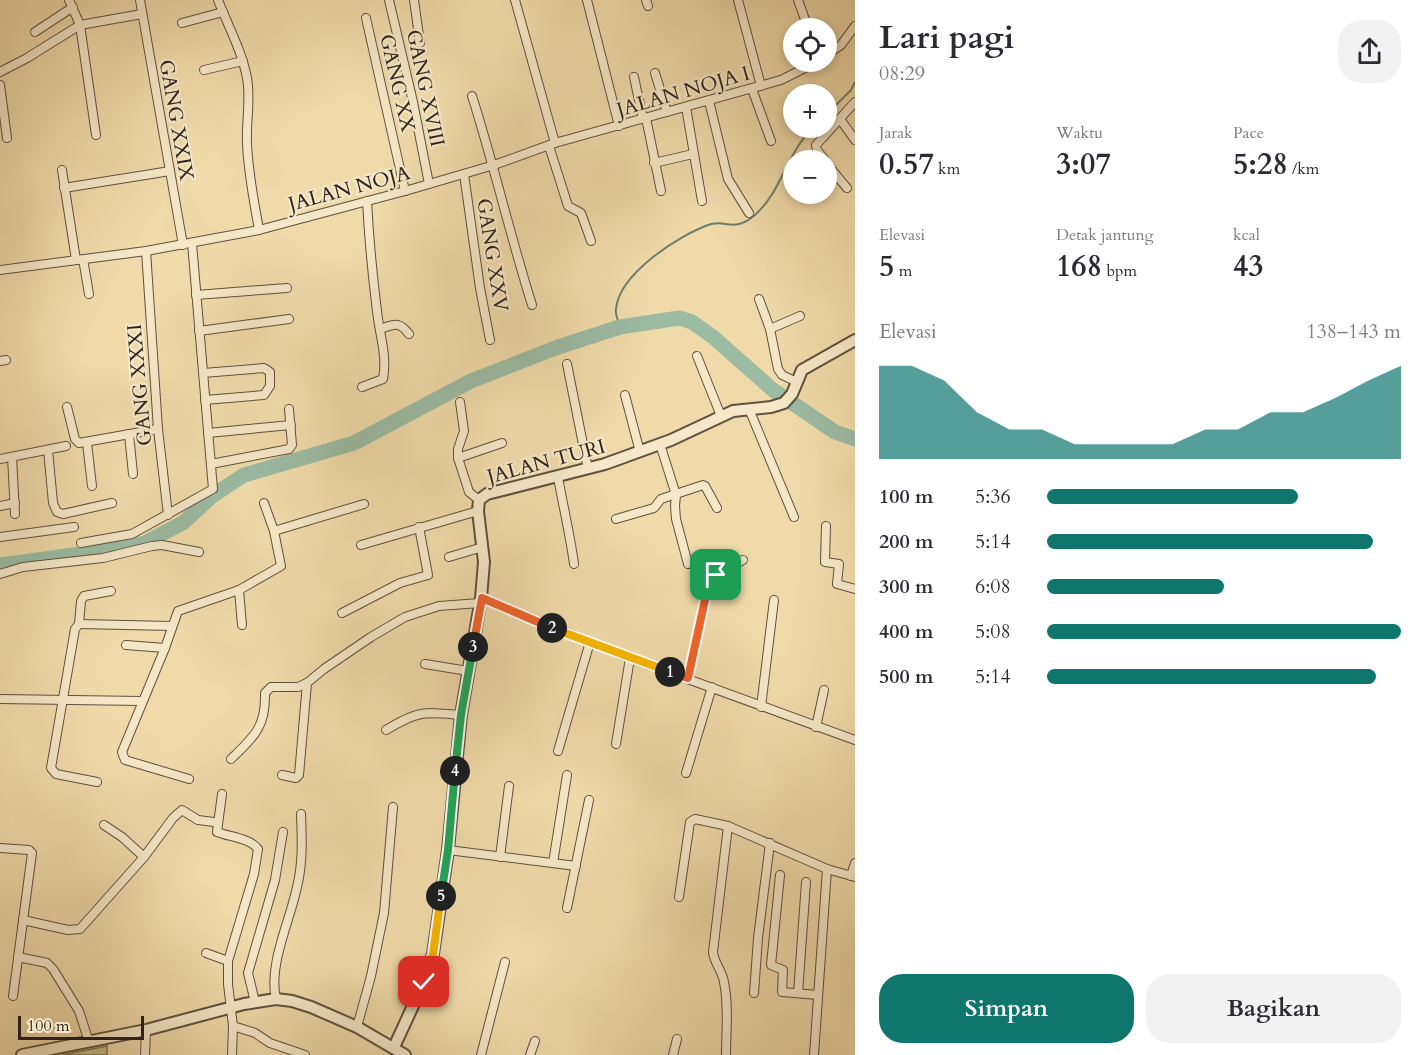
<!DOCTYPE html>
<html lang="id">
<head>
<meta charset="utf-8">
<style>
  :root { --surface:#fff; --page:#f2f2f3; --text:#2b2b33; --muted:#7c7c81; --accent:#0f766e }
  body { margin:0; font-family:Cardo,serif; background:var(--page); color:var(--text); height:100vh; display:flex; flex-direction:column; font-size:22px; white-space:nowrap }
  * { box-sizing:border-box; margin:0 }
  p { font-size:20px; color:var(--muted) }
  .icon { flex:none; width:33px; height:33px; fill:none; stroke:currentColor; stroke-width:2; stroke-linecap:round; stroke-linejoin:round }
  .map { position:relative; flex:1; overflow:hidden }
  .side { display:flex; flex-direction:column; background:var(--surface); width:570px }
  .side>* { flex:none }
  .fabs { position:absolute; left:783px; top:18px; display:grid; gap:12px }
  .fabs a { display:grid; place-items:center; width:54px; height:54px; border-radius:50%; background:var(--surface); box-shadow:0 3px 9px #0003; font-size:30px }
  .scale { position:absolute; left:18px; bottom:15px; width:126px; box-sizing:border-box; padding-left:6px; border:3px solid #2f221c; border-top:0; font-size:16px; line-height:21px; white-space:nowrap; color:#2f221c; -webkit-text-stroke:4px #f5e7c7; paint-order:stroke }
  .pin { position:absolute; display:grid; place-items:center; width:51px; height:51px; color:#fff; margin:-26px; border-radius:12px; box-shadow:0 3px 9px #0006 }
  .km { position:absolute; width:30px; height:30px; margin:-15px; border-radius:50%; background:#222; color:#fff; font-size:16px; line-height:30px; text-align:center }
  .round { display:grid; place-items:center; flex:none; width:63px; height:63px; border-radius:24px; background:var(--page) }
  .summary { display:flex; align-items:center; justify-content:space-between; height:102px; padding:0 24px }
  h1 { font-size:33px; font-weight:700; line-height:45px }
  .figures { display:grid; grid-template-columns:repeat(3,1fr); gap:9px; height:102px; padding:6px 24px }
  .figures div { display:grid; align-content:center }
  .figures b { font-size:30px; font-weight:700 }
  .figures small { font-size:16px; font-weight:400 }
  .figures p { font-size:16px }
  .chart { height:168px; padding:12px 24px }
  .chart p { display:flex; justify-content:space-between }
  .chart svg { width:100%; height:108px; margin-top:6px; fill:var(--accent); opacity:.7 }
  .primary-button { display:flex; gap:12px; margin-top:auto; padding:12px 24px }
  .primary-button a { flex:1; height:69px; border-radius:24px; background:var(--accent); color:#fff; font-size:24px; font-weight:700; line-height:69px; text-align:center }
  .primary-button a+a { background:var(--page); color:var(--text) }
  ul { padding:0 24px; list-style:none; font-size:20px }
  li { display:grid; grid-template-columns:96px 72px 1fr; align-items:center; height:45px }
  li i { height:15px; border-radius:8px; background:var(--accent) }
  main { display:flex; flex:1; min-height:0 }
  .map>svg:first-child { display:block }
  .green { fill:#c1bd82; stroke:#78704f; stroke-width:1.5 }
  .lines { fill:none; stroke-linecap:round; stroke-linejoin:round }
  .stream { stroke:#707e6d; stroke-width:2 }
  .river { stroke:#9bbba3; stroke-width:15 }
  .minor-casing { stroke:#5f503f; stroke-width:10 }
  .tertiary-casing { stroke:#5f503f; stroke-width:14 }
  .minor { stroke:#f5e7c7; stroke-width:8 }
  .tertiary { stroke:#f5e7c7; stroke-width:10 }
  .split-1-casing { stroke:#fff; stroke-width:12 }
  .split-2-casing { stroke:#fff; stroke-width:12 }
  .split-3-casing { stroke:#fff; stroke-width:12 }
  .split-4-casing { stroke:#fff; stroke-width:12 }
  .split-5-casing { stroke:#fff; stroke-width:12 }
  .split-6-casing { stroke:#fff; stroke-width:12 }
  .split-1 { stroke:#f0652b; stroke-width:8 }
  .split-2 { stroke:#f5b400; stroke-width:8 }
  .split-3 { stroke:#f0652b; stroke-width:8 }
  .split-4 { stroke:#22a559; stroke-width:8 }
  .split-5 { stroke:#22a559; stroke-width:8 }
  .split-6 { stroke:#f5b400; stroke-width:8 }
  .labels { text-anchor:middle; stroke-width:4.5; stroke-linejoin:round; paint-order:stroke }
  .street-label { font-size:20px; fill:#2f221c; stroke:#f5e7c7 }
</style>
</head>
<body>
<main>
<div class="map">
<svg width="855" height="1055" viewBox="0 0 855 1055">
  <rect width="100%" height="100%" fill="#f0daa9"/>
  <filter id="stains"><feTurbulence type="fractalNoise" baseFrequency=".00333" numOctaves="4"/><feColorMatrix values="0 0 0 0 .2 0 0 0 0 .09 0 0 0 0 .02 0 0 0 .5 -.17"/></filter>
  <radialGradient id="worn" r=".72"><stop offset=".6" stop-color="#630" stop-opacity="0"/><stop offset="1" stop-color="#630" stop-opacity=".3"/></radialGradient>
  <polygon class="green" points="107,1046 107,1055 62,1055"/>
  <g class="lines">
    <g class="stream">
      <polyline points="826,115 851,90 855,82"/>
      <path d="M 620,327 C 618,321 615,314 616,309 C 619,274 678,236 708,225 C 725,218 733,234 755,215 C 782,191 787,152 813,128"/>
    </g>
    <polyline class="river" points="0,565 110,550 145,543 184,522 212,496 244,475 354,443 471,381 558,347 620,327 679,318 692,322 713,337 773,390 835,432 855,439"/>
    <g class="minor-casing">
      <g id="minor">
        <polyline points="69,0 80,25 96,135"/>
        <polyline points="140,0 183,245"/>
        <path d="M 218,0 C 228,26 242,51 247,78 C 251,99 246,121 247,143 C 248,172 254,201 259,230"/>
        <polyline points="389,0 413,102 429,184"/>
        <polyline points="414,0 420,43"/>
        <polyline points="515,0 555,143"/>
        <polyline points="587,0 619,126"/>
        <polyline points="646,0 648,6"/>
        <polyline points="738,0 761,86"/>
        <polyline points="798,0 808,28"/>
        <polyline points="366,18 405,191"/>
        <polyline points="182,23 223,12"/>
        <polyline points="35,32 73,7"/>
        <polyline points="826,55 841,45 855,26"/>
        <polyline points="204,70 243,61"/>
        <polyline points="0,72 27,58 80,25 142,14"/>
        <polyline points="655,73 667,112"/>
        <polyline points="634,77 643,119"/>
        <polyline points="0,85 7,138"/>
        <polyline points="752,89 771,141"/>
        <path d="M 472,96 C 494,165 510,235 532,305"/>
        <polyline points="709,101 728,179 749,213"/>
        <polyline points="686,107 702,201"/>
        <polyline points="646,118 661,191"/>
        <polyline points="840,119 855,140"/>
        <polyline points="549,146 568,206 581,213 591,241"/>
        <polyline points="825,160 817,150 816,145 855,102"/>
        <polyline points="654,163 693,154"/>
        <polyline points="826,163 847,188"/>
        <polyline points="62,170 76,260"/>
        <polyline points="464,174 480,288 490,340"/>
        <polyline points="64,188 170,171"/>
        <polyline points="146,251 158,429 168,515"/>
        <polyline points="83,259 89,294"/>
        <polyline points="0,270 146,251 259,230 405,191 494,165 555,143 781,80 817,62"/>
        <polyline points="196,295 287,288"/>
        <polyline points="759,299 770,329 778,369 782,375 797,382"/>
        <path d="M 380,329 C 395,324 399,321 409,334"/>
        <polyline points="770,329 800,316"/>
        <polyline points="199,331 289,319"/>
        <polyline points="697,356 721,416"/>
        <polyline points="0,361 6,360"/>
        <polyline points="567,364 588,469"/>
        <polyline points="203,373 264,368 270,372 270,386 264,395 205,400"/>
        <path d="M 362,387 L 383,379 C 387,358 381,339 378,319 C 373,280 369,240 367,201"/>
        <polyline points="625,395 640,452"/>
        <polyline points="460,402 464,431 458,449 458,458 469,492 479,500"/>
        <polyline points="67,407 75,439 79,443 158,429"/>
        <polyline points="749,409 794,517"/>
        <polyline points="208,433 291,425"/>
        <polyline points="129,434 133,474"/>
        <polyline points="87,443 92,486"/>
        <polyline points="660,444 676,495 675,506 676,519 688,564"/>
        <polyline points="48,450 53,503 57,512 63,514 112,503"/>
        <polyline points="12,457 15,514"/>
        <polyline points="458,458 502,443"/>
        <polyline points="0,459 66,446"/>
        <polyline points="211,464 289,449 292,445 289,409"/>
        <path d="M 558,477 C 563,506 570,534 574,564"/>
        <polyline points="0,506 15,503"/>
        <polyline points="616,519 654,508 661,499 703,485 705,486 717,508"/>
        <polyline points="826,526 825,562 839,564 837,584 855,589"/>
        <polyline points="274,531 364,504"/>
        <polyline points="0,537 74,527"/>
        <polyline points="81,543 132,534 213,489 192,243"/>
        <polyline points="361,545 478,511"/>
        <polyline points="449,557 483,547"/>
        <polyline points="0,574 23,567 103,558 152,546 162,545 199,552"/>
        <polyline points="239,590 242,625"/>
        <polyline points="481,598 630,658 855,740"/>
        <polyline points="342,613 400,583 428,575 419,527"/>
        <polyline points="79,624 75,629 51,768 56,774 97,782"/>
        <polyline points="79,624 172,626"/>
        <polyline points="79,624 81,601 84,596 111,591"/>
        <polyline points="126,645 165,648"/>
        <polyline points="425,664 468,671"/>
        <polyline points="688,678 708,586 716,575 743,560"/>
        <polyline points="0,699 142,701"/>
        <polyline points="761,707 774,600"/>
        <polyline points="816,727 824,690"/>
        <path d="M 386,730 C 419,710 424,712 461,715"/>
        <polyline points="616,744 630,658"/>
        <polyline points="558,751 590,642"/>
        <path d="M 231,759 C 254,737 266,727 265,693 L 271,687 L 298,687 L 307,683 L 324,669 L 371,637 L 405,617 L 439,606 L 480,603"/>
        <polyline points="686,773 712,687"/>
        <polyline points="282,775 296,778 299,775 307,683"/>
        <polyline points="189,779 125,760 122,752 165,648 178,611 239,590 281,566 274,531 264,503"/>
        <path d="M 222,794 L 217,832 C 230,837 250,838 258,849 L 254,874 L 228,961 L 228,984 L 233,1026 L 232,1055"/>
        <polyline points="104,825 122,837 144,857"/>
        <polyline points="0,848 29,850 32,853 13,996"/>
        <polyline points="448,850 576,866"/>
        <polyline points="500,857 509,786"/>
        <polyline points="553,863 567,775"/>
        <polyline points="780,875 771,965 783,970 782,992 818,995"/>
        <polyline points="851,876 855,863"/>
        <polyline points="679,897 690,822 695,819 728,826 827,869 855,877"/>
        <polyline points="567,908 589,800"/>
        <polyline points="23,920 68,930 80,929 144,857 173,818 182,810 198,820 214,822"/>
        <polyline points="206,953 228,961"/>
        <polyline points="18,957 47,963 53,969 79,1011 89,1042"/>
        <polyline points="754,993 758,938 770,843"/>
        <polyline points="798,993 806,882"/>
        <path d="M 276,999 C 268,965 290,921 297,887 C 303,863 302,839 301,814"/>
        <polyline points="255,1002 248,973 275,880 283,832"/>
        <polyline points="233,1026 255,1033 270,1043 305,1055"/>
        <polyline points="357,1027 371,976 384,913 393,807"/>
        <polyline points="145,1055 146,1030"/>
        <polyline points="481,1055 505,962"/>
        <polyline points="530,1055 535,1041"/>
        <polyline points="673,1055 677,1039"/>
        <path d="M 726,1055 C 726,1031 729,1006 724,982 C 722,970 714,963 713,952 L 728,826"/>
        <polyline points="814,1055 827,869"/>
      </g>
    </g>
    <g class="tertiary-casing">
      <g id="tertiary">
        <polyline points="394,1047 424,982 433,954 448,850 461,715 481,598 484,562 478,511 479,500 487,494 605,464 671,440 733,411 771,407 784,403 792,394 802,370 855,340"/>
        <polyline points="22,1055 146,1030 244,1004 276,999 292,1001 311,1007 357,1027 405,1055"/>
      </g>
    </g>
    <use href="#minor" class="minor"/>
    <use href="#tertiary" class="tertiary"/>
  </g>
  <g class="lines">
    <g class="split-1-casing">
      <polyline id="split-1" points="670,672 688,678 708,586 716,575"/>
    </g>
    <g class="split-2-casing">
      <polyline id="split-2" points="552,628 670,672"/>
    </g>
    <g class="split-3-casing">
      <polyline id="split-3" points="473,647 482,598 552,628"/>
    </g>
    <g class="split-4-casing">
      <polyline id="split-4" points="455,771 461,715 473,647"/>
    </g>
    <g class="split-5-casing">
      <polyline id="split-5" points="441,896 448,850 455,771"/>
    </g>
    <g class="split-6-casing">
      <polyline id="split-6" points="424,982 433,954 441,896"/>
    </g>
    <use href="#split-1" class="split-1"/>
    <use href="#split-2" class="split-2"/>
    <use href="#split-3" class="split-3"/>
    <use href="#split-4" class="split-4"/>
    <use href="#split-5" class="split-5"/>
    <use href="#split-6" class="split-6"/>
  </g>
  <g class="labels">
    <g class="street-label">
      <text transform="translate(398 83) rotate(77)" y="7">GANG XX</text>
      <text transform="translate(426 88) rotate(78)" y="7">GANG XVIII</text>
      <text transform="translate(683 91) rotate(-16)" y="7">JALAN NOJA I</text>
      <text transform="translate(177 120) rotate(80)" y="7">GANG XXIX</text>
      <text transform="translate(349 188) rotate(-15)" y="7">JALAN NOJA</text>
      <text transform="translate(493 255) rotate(81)" y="7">GANG XXV</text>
      <text transform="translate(139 385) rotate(-95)" y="7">GANG XXXI</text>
      <text transform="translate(546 461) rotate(-15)" y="7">JALAN TURI</text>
    </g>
  </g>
  <rect width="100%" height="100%" filter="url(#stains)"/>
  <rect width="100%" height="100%" fill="url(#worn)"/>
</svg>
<div class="fabs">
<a><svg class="icon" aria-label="locate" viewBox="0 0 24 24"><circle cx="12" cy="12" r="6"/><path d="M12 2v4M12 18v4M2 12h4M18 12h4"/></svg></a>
<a>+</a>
<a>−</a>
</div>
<div class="scale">100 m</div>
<div class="pin" style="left:716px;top:575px;background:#1e9e55"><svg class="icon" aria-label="arrive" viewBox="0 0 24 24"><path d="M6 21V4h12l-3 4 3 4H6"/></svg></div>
<div class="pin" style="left:424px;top:982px;background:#d93025"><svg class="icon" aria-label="check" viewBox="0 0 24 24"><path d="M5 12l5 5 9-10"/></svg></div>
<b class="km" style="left:670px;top:672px">1</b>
<b class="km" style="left:552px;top:628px">2</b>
<b class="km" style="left:473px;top:647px">3</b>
<b class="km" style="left:455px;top:771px">4</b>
<b class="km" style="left:441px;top:896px">5</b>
</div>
<section class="side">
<div class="summary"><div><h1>Lari pagi</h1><p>08:29</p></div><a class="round"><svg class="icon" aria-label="share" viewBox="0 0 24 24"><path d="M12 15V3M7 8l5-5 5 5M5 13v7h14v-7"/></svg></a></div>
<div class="figures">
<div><p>Jarak</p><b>0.57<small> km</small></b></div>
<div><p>Waktu</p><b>3:07</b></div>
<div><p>Pace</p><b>5:28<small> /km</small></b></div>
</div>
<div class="figures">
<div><p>Elevasi</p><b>5<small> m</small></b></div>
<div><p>Detak jantung</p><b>168<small> bpm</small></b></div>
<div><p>kcal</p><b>43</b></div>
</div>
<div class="chart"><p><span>Elevasi</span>138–143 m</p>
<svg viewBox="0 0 160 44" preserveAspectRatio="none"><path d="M0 44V6L10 6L20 12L30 25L40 32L50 32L60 38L70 38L80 38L90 38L100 32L110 32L120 25L130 25L140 19L150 12L160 6V44z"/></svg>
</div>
<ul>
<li><b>100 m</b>5:36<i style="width:71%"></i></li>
<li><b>200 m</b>5:14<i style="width:92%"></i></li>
<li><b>300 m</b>6:08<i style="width:50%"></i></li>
<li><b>400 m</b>5:08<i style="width:100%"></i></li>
<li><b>500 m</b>5:14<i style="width:93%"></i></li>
</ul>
<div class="primary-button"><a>Simpan</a><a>Bagikan</a></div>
</section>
</main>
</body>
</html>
